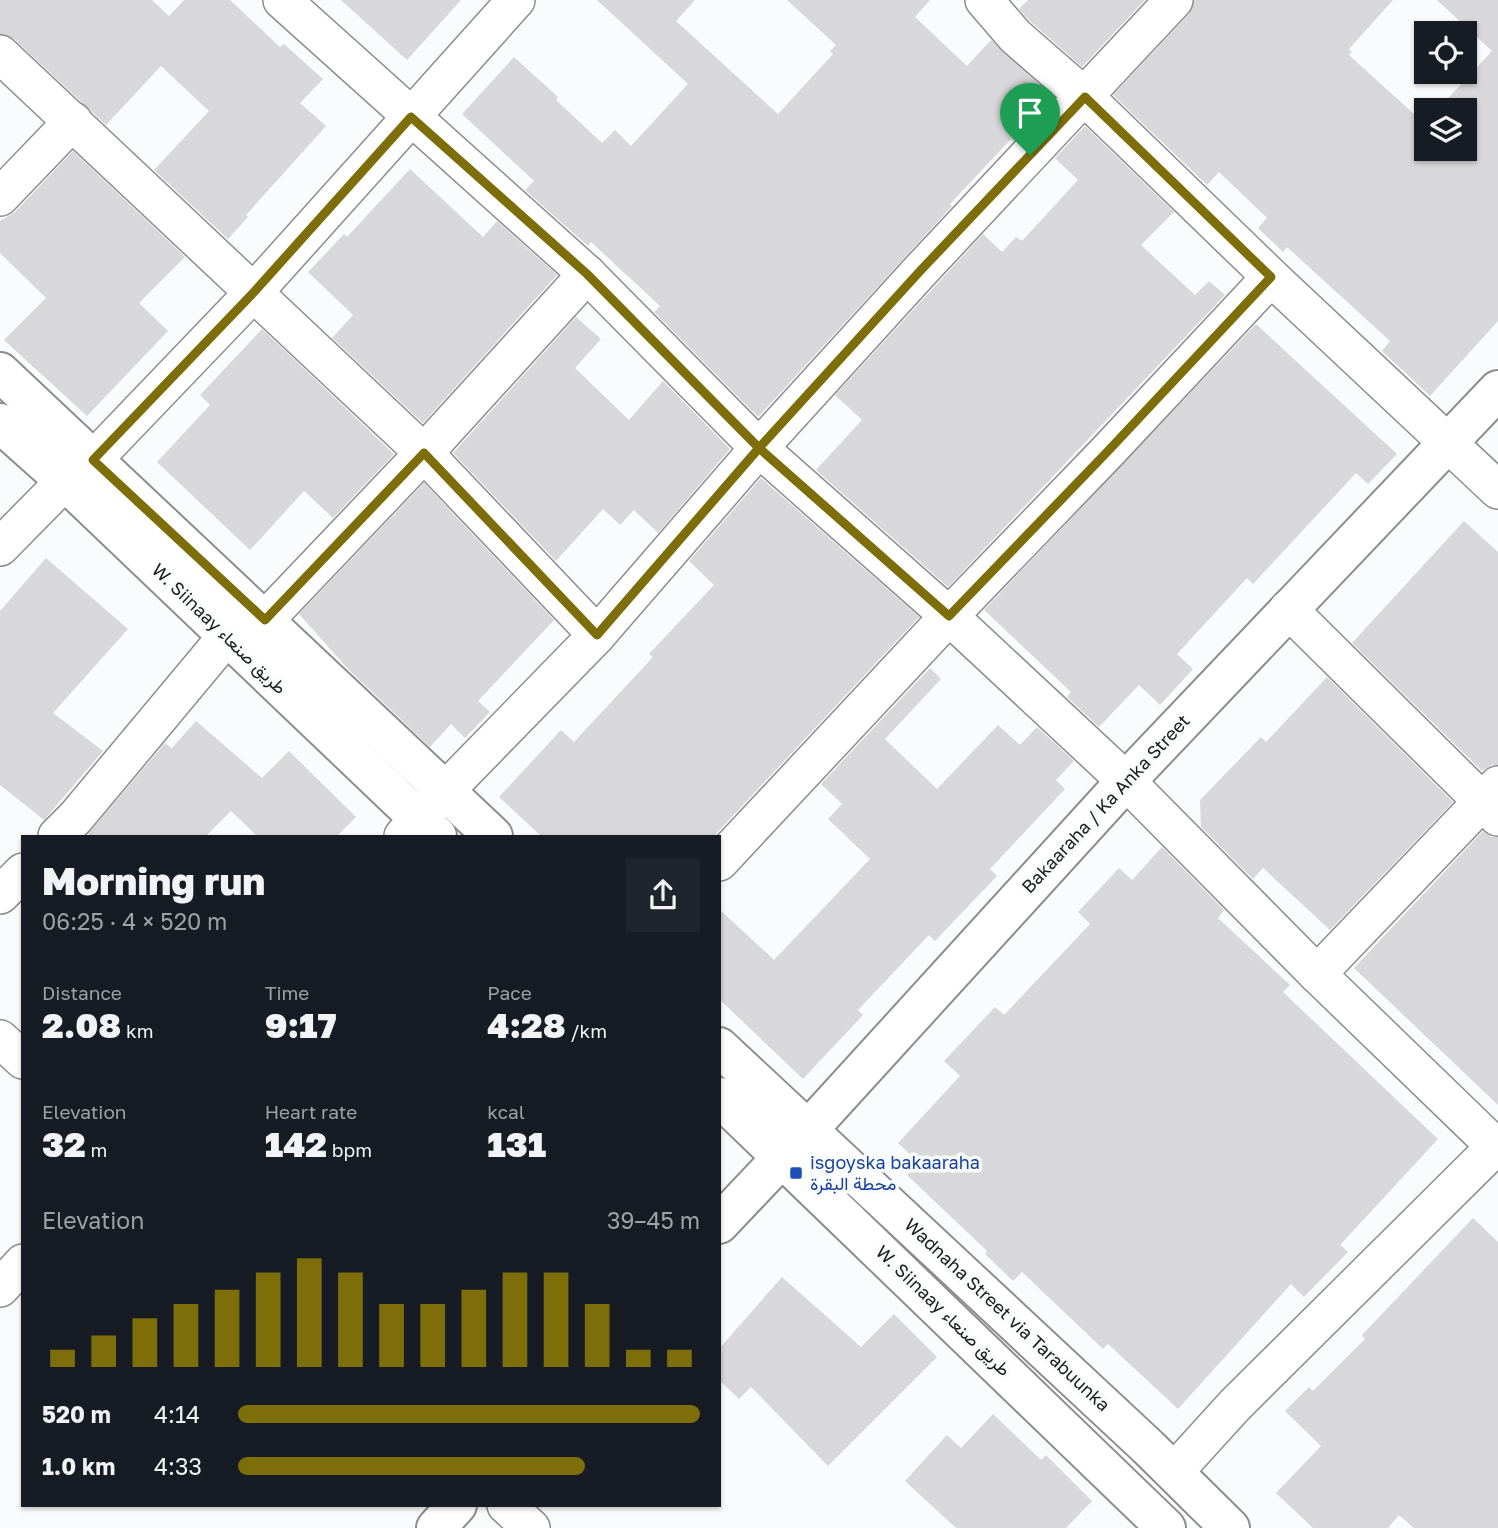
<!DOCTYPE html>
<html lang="en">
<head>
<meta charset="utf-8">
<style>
  :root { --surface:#171b24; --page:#20242c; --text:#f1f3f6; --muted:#9ea1a6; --accent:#7e6e0a }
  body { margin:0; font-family:"Golos Text",Vazirmatn,sans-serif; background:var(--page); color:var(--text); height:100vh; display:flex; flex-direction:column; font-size:26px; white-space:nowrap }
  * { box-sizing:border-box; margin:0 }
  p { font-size:23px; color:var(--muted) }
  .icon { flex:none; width:38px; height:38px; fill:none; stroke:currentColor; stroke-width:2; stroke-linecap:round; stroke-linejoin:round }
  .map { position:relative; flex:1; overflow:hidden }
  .sheet { position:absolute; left:21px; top:835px; width:700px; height:672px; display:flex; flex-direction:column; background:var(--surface); border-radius:0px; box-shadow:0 2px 5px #0004 }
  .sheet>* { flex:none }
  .buttons { position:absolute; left:1414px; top:21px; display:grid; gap:14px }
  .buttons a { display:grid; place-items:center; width:63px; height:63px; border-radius:0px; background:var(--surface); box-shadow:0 2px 5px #0004; font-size:35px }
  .pin { position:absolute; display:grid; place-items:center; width:60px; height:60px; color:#fff; margin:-72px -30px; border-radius:50% 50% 50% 0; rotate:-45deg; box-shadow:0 0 7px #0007 }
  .pin .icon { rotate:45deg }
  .round { display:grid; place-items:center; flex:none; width:74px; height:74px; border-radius:0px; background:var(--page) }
  .head { display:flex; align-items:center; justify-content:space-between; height:119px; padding:0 21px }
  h1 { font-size:38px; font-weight:800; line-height:52px }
  .stats { display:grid; grid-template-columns:repeat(3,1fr); gap:10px; height:119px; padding:7px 21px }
  .stats div { display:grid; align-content:center }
  .stats b { font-size:35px; font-weight:800 }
  .stats small { font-size:19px; font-weight:400 }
  .stats p { font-size:19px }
  .chart { height:196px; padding:14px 21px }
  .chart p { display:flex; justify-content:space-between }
  .chart svg { width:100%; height:126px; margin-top:7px; stroke:var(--accent); stroke-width:6 }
  ul { padding:0 21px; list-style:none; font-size:23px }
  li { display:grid; grid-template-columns:112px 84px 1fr; align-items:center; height:52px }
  li i { height:18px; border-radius:9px; background:var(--accent) }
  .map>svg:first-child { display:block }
  .building { fill:#d8d8da }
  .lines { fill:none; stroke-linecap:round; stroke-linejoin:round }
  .street-casing { stroke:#8d8d8f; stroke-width:40 }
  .secondary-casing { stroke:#8d8d8f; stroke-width:42 }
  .street { stroke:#fff; stroke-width:37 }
  .secondary { stroke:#fff; stroke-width:38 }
  .route-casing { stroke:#fff; stroke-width:14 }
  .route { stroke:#7e6e0a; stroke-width:9 }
  .transit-dot { fill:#1a4fb4; stroke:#fafbfc; stroke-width:2.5 }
  .labels { text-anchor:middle; stroke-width:7; stroke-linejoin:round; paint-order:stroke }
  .street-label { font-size:18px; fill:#1d1d1d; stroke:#fafbfc }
  .transit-label { font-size:18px; fill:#164399; stroke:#fafbfc; text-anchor:start }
</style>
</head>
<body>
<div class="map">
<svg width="1498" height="1528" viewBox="0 0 1498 1528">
  <rect width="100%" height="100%" fill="#fafbfc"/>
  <g class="building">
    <polygon points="0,0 152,0 169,16 184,0 230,0 280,47 284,44 323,79 300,103 326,126 246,215 248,217 228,239 154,170 209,111 161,66 106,125 14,39 0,34"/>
    <polygon points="341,0 461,0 407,60"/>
    <polygon points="597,0 695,0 676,21 778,114 833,54 830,51 836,45 787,0 930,0 915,17 967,66 991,40 1054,98 1013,141 1011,139 950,204 952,206 758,417 654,312 660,306 591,242 588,246 525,190 534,181 462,114 514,57 558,97 556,100 602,143 615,130 631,146 688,84"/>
    <polygon points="1028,0 1145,0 1082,67 1030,21 1019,9"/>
    <polygon points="1194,0 1393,0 1349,49 1352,52 1349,55 1425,124 1426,122 1426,149 1465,149 1465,110 1437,110 1492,51 1437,0 1498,0 1498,321 1430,396 1382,351 1390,341 1287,247 1283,252 1258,228 1267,218 1219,172 1207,185 1113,95 1189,14"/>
    <polygon points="1085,126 1174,212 1141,245 1195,295 1209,281 1225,295 948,587 816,470 862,420 835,395 983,234 1002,252 1016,237 1022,241 1078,180 1055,158"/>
    <polygon points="73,151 185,257 139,303 168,331 87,416 4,340 46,298 0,253 0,221 15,212"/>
    <polygon points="410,169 483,237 497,221 557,275 423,423 332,338 353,315 308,272 344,234 347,237"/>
    <polygon points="576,317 601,339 575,368 629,420 663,381 730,449 658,533 634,510 620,525 603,509 556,561 453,453"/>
    <polygon points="1256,324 1397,454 1368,484 1356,473 1253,584 1247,578 1177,654 1193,669 1160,705 1139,685 1099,727 1067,697 1071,692 984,610"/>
    <polygon points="262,329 394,454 333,518 304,491 250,550 157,462 210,405 200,395"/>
    <polygon points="761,478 919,617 714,836 541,836 499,797 561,730 574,742 653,657 649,654 714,585 689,561"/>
    <polygon points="424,483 554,620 478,701 490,712 465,738 451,724 430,747 349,670 299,614"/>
    <polygon points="1464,521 1498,552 1498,765 1492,765 1482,771 1352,643"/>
    <polygon points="46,558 128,629 53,713 103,751 44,820 0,785 0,611"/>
    <polygon points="930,668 941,679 885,739 937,789 998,725 1020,745 1037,727 1074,761 1056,780 1065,789 990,869 997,876 935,941 929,935 858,1010 863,1015 803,1079 719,999 719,909 774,960 870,859 828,819 842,804 821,784"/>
    <polygon points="1327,677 1453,802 1330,930 1263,868 1253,879 1201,827 1200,800 1261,737 1266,742"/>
    <polygon points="196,721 262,778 289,751 356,817 337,836 257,836 231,811 206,836 91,836 88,834 165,743 172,748"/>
    <polygon points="1483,831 1492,837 1498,837 1498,1105 1354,968"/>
    <polygon points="1162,847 1224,910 1218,918 1290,985 1283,992 1438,1139 1340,1245 1348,1252 1304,1297 1291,1284 1178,1409 1108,1344 1103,1349 1022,1272 1013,1281 985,1254 987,1251 907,1175 919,1163 898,1143 960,1076 944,1061 995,1007 1004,1015 1090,924 1078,912 1119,868 1132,880"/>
    <polygon points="1473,1218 1498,1242 1498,1528 1414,1528 1399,1515 1388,1528 1313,1528 1276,1493 1321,1446 1285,1411 1309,1387 1313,1391 1365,1339 1362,1335"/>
    <polygon points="782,1277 861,1347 894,1314 937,1357 828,1466 751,1387 739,1399 719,1380 719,1349"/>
    <polygon points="993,1414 1041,1460 1046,1455 1092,1501 1066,1528 956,1528 905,1481 947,1435 961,1448"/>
  </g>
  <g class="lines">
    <g class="street-casing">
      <g id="street">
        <polyline points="282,0 587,274 759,448 949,616 1126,781 1317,974 1498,1149"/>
        <polyline points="984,0 1015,36 1085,97 1271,277 1498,490"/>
        <polyline points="0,54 424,453 597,635"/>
        <polyline points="0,197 73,121"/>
        <polyline points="93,460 254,292 516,0"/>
        <polyline points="0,547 65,481"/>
        <polyline points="1288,609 1498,817"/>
        <polyline points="265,620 424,453 587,274"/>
        <polyline points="57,836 76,817 227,636"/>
        <polyline points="403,836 445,791 597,635 759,448 921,270 1174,0"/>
        <polyline points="719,862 949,616 1109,450 1271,277"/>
        <polyline points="0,895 23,872"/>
        <polyline points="1317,974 1498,785"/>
        <polyline points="0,1039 23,1060"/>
        <polyline points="0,1288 23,1263"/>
        <polyline points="1174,1472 1235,1405 1498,1144"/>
        <polyline points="506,1505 531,1528"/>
      </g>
    </g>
    <g class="secondary-casing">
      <g id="secondary">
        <polyline points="0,372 493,836"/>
        <polyline points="0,423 65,481 437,836"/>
        <polyline points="719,1047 1148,1447 1230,1528"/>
        <polyline points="719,1097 1166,1528"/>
        <polyline points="719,1224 808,1130 1126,781 1498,390"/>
        <polyline points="436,1528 457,1505"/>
      </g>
    </g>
    <use href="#street" class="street"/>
    <use href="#secondary" class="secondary"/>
  </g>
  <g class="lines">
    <g class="route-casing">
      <polyline id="route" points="1030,155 921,270 759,448 587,274 411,117 254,292 93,460 265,620 424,453 597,635 759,448 949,616 1109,450 1271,277 1085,97 1030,155"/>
    </g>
    <use href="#route" class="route"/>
  </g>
  <rect class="transit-dot" x="789" y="1166" width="14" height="14" rx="3.5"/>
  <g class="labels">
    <g class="street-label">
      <text transform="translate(219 629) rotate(44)" y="6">W. Siinaay طريق صنعاء</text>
      <text transform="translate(1106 804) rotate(-47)" y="6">Bakaaraha / Ka Anka Street</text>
      <text transform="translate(943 1311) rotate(44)" y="6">W. Siinaay طريق صنعاء</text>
      <text transform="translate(1007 1315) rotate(43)" y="6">Wadnaha Street via Tarabuunka</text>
    </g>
    <g class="transit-label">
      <text x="810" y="1169">isgoyska bakaaraha<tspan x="810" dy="21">محطة البقرة</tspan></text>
    </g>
  </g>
</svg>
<div class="buttons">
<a><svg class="icon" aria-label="locate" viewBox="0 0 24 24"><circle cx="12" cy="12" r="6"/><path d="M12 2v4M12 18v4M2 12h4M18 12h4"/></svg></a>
<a><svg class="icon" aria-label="layers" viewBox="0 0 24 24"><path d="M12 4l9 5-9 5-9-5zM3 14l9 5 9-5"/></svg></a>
</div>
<div class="pin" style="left:1030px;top:155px;background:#1e9e55"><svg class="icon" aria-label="arrive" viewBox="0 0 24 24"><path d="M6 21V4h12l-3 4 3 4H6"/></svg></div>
<section class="sheet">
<div class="head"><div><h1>Morning run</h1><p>06:25 · 4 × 520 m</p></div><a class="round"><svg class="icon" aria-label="share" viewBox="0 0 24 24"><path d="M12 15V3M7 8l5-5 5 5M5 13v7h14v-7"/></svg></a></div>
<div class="stats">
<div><p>Distance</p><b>2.08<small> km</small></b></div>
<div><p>Time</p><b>9:17</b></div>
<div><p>Pace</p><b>4:28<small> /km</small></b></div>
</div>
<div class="stats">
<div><p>Elevation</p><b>32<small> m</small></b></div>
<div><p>Heart rate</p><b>142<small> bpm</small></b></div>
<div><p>kcal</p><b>131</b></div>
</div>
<div class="chart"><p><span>Elevation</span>39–45 m</p>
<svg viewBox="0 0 160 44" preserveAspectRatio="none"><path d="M5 44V38M15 44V33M25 44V27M35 44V22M45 44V17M55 44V11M65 44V6M75 44V11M85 44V22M95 44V22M105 44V17M115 44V11M125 44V11M135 44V22M145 44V38M155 44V38"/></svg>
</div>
<ul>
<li><b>520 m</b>4:14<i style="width:100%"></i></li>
<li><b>1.0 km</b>4:33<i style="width:75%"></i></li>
</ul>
</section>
</div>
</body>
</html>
